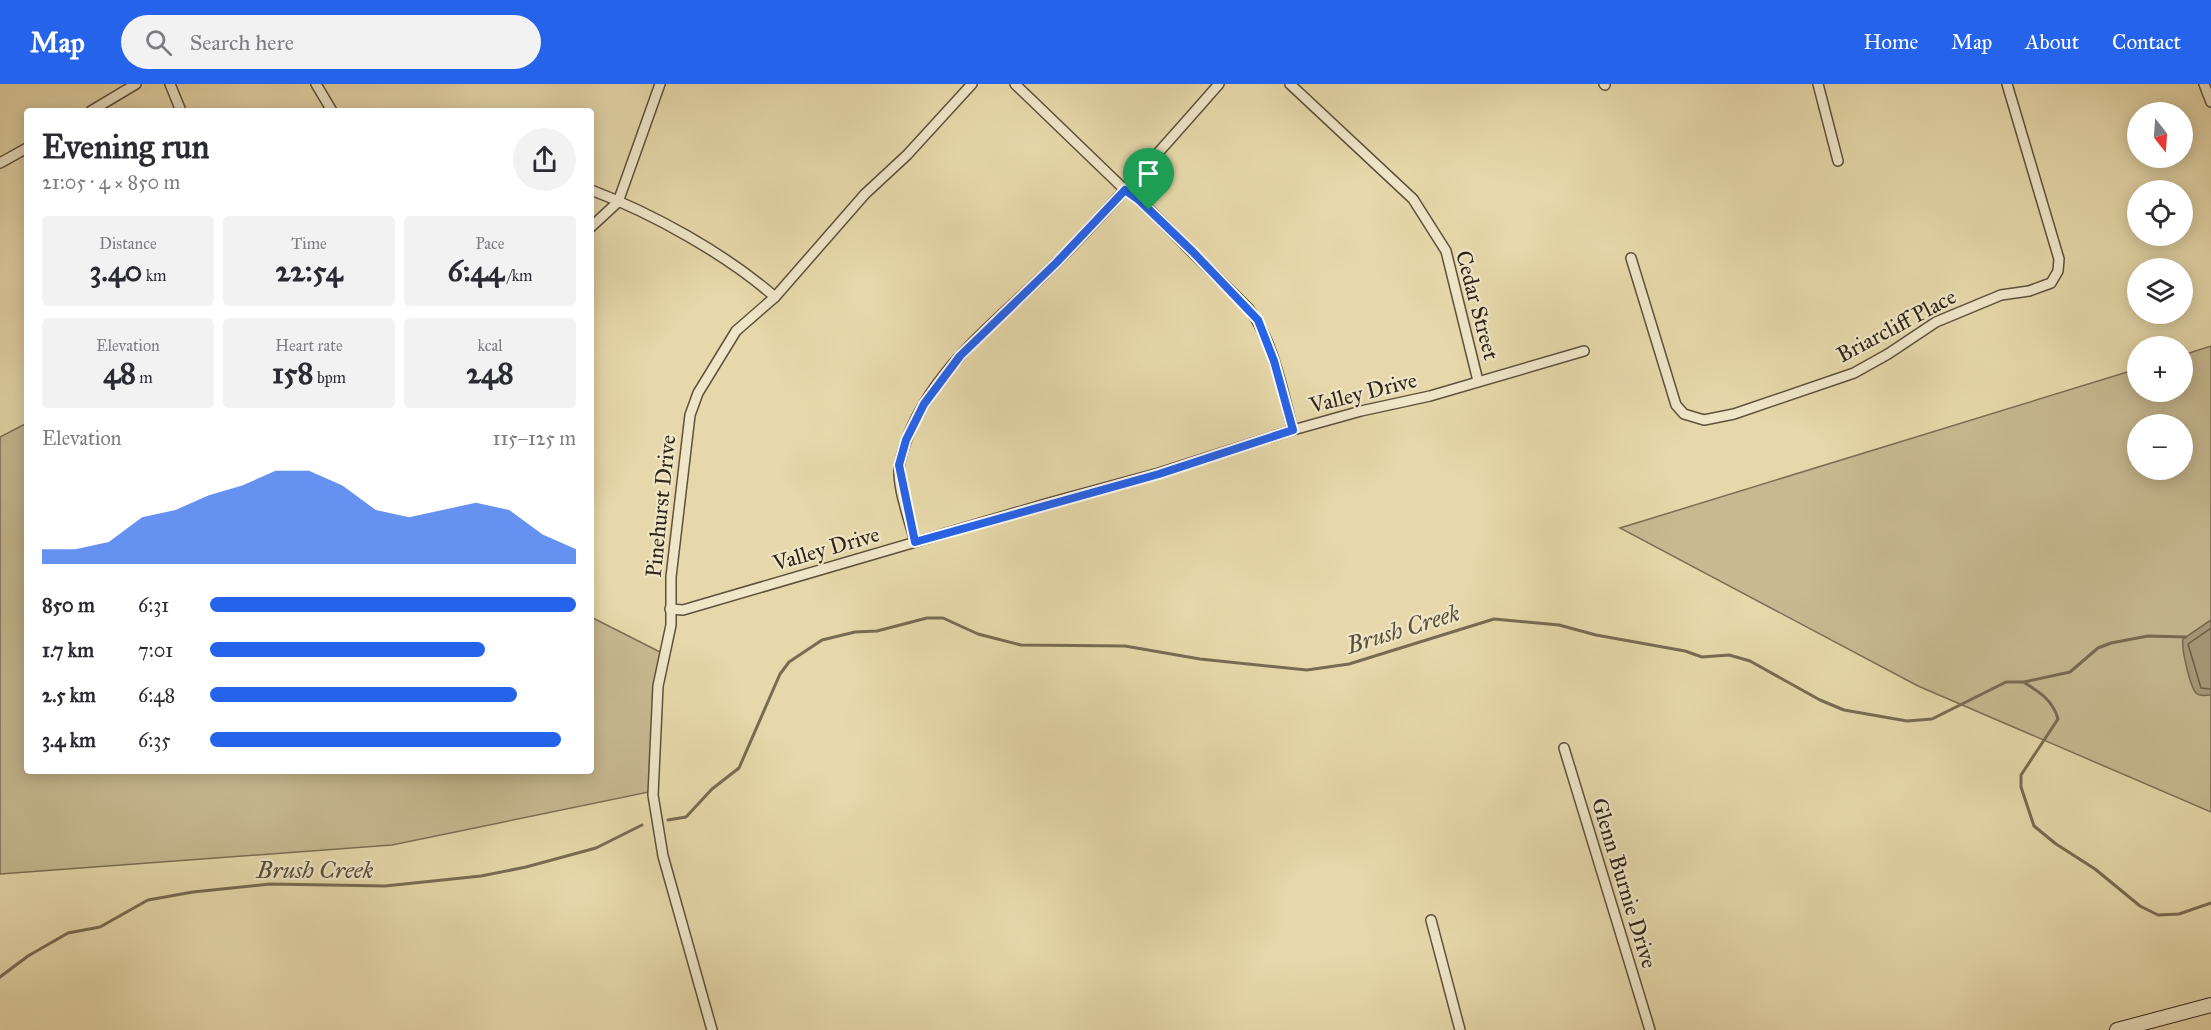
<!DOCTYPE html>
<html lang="en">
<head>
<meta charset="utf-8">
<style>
  :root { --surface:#fff; --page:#f2f2f3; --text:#2b2b33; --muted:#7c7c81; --accent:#2563eb }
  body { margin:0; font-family:"IM FELL Great Primer",serif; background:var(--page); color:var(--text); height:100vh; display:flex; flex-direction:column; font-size:22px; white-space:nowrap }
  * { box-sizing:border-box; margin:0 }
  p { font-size:20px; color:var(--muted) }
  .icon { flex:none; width:33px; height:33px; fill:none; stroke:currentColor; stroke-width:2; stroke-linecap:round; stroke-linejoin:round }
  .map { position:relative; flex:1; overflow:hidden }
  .sheet { position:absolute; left:24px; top:24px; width:570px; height:666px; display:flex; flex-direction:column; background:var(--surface); border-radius:6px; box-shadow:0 3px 15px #0003 }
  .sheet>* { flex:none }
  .needle { width:39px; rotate:163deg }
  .tools { position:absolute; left:2127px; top:18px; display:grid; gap:12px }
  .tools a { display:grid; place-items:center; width:66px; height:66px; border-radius:50%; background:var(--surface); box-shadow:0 3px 15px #0003; font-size:30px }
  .pin { position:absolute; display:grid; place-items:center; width:51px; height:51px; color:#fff; margin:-62px -26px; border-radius:50% 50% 50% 0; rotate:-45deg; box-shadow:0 0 6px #0007 }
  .pin .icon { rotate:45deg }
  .round { display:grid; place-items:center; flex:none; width:63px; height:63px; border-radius:32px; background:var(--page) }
  .summary { display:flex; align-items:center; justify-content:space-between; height:102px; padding:0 18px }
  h1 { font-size:33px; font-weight:700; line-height:45px }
  .metrics { display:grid; grid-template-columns:repeat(3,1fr); gap:9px; height:102px; padding:6px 18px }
  .metrics div { display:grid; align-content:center; border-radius:6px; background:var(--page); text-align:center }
  .metrics b { font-size:30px; font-weight:700 }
  .metrics small { font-size:16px; font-weight:400 }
  .metrics p { font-size:16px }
  .chart { height:168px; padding:12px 18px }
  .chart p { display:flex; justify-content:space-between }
  .chart svg { width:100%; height:108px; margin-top:6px; fill:var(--accent); opacity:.7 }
  ul { padding:0 18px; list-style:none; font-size:20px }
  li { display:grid; grid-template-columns:96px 72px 1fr; align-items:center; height:45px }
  li i { height:15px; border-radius:8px; background:var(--accent) }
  header { display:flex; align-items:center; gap:36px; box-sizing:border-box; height:84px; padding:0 30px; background:var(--accent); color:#fff }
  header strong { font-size:28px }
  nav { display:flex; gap:33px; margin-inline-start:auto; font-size:21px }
  .search { width:420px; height:54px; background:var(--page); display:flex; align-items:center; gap:15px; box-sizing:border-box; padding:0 21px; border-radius:33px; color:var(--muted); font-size:22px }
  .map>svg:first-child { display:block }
  .green { fill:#c7b991; stroke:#7b6e55; stroke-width:1.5; fill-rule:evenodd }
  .water { fill:#a89b79; stroke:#786b53; stroke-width:1.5 }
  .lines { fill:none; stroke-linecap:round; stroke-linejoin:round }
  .shore { stroke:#6c6049; stroke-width:1.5 }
  .stream { stroke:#786b53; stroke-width:3 }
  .street-casing { stroke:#5d513d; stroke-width:12 }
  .secondary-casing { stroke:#2f2419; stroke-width:16 }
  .street { stroke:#efe6c8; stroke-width:9 }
  .secondary { stroke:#efe6c8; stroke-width:14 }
  .route-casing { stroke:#fff; stroke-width:12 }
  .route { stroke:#2563eb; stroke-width:8 }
  .labels { text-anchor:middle; stroke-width:4.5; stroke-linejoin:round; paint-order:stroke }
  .street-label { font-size:22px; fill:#2f2419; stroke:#efe6c8 }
  .water-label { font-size:24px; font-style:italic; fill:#594e3b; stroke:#efe6c8 }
</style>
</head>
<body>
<header>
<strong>Map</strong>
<div class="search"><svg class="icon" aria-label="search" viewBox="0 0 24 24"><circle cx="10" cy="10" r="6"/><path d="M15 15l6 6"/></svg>Search here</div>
<nav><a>Home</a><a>Map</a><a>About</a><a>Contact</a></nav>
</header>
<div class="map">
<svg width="2211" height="946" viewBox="0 0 2211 946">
  <rect width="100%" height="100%" fill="#e6d8aa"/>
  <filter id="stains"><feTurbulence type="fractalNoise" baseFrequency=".00333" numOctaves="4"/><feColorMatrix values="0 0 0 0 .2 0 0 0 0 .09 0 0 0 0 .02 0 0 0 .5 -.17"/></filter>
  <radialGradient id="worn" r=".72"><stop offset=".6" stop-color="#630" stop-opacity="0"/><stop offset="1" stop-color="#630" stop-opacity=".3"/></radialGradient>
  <g class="green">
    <path d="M 2211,262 L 2211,728 L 1918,602 L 1620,444 L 2137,285 L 2138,308 L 2182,308 L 2183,271 ZM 2138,340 L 2182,340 L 2182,386 L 2138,386 Z"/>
    <polygon points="27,339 27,687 591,687 591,533 664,570 654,707 392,761 0,790 0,353"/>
  </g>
  <path class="water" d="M 2211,536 L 2211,611 C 2206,611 2200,613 2196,609 C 2190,602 2181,564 2183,555 Z"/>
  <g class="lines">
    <polyline class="shore" points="2211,544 2188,560 2201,604 2211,605"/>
    <g class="stream">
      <path d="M 2025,599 C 2041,609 2053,617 2058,635 L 2021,691 L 2021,703 L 2034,742 L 2056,760 L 2095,785 L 2140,822 L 2158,831 L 2179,830 L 2211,819"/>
      <polyline points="668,736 686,733 712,705 739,684 780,590 789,578 822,556 855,548 877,547 927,534 943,534 978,550 1021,561 1125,562 1200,575 1307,586 1349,580 1494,535 1559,541 1596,551 1685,567 1702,573 1729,571 1750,577 1820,616 1844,626 1907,637 1932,635 2006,598 2024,598 2070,588 2098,564 2111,559 2148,552 2186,553"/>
      <polyline points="0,893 28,872 68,849 100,843 148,816 193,808 270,800 385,802 481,792 526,783 596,764 642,741"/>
    </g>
    <g class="street-casing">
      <g id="street">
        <polyline points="170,0 181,27"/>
        <polyline points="316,0 332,27"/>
        <path d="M 1015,0 L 1125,106 L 1139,115 L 1249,225 C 1274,258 1282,306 1293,346"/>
        <polyline points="1290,0 1413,115 1446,167 1478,297"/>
        <polyline points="1604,0 1605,1"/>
        <polyline points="1818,0 1838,77"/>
        <polyline points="2204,0 2211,18"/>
        <polyline points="91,27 136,0"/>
        <polyline points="0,79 27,64"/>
        <path d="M 591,106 C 652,129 726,170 775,213"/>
        <polyline points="591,143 618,118 660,0"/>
        <polyline points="1631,174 1676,321 1684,330 1704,336 1734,330 1854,289 1888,270 1936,238 2001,211 2029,207 2051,199 2058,187 2059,175 2007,0"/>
        <path d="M 915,458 C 910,437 895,399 900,378 C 920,291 998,238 1057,178 C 1113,121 1166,60 1219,0"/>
        <polyline points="670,525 683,526 1049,419 1159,389 1293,346 1361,327 1430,312 1584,267"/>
        <polyline points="1564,664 1650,946"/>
        <polyline points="1431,836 1460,946"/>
        <polyline points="712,946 663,772 653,711 658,602 671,541 671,493 690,331 698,309 736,247 775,213 865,110 907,71 972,0"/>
      </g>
    </g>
    <g class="secondary-casing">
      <polyline id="secondary" points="2117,946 2211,921"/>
    </g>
    <use href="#street" class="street"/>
    <use href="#secondary" class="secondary"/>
  </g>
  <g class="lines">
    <g class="route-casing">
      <polygon id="route" points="1125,106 1139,116 1193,168 1258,236 1274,277 1293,346 1159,390 915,458 899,381 906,356 924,320 960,272 1056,179"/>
    </g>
    <use href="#route" class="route"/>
  </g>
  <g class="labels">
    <g class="street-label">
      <text transform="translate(1478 221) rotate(75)" y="8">Cedar Street</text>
      <text transform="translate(1896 241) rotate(-28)" y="8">Briarcliff Place</text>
      <text transform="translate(1363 308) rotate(-14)" y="8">Valley Drive</text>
      <text transform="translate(660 422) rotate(-84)" y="8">Pinehurst Drive</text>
      <text transform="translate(826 464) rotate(-16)" y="8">Valley Drive</text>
      <text transform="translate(1625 799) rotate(73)" y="8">Glenn Burnie Drive</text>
    </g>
    <g class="water-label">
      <text transform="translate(1403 545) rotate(-17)" y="8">Brush Creek</text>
      <text x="315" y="794">Brush Creek</text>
    </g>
  </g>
  <rect width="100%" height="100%" filter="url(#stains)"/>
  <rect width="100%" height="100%" fill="url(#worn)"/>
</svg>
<div class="tools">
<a><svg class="needle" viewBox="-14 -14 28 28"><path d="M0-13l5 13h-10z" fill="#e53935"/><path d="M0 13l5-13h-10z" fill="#7c7c81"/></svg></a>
<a><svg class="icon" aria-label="locate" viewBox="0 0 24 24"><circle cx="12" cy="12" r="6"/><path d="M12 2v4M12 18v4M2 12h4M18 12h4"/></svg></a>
<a><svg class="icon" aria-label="layers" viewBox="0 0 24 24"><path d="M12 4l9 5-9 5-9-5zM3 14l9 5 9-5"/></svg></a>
<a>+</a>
<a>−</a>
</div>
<div class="pin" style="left:1149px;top:126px;background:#1e9e55"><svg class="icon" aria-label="arrive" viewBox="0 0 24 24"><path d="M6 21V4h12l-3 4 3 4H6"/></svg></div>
<section class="sheet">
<div class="summary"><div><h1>Evening run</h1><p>21:05 · 4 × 850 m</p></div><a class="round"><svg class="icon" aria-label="share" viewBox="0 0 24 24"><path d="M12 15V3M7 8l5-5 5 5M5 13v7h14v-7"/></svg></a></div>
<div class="metrics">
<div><p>Distance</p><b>3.40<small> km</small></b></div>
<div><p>Time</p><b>22:54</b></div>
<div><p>Pace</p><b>6:44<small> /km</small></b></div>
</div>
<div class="metrics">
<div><p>Elevation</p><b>48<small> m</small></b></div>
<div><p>Heart rate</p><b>158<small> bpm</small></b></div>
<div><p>kcal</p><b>248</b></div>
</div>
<div class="chart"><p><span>Elevation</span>115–125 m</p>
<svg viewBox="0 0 160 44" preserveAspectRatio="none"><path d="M0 44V38L10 38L20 35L30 25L40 22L50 16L60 12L70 6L80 6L90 12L100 22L110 25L120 22L130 19L140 22L150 32L160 38V44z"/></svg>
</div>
<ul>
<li><b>850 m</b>6:31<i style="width:100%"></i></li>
<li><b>1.7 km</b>7:01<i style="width:75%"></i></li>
<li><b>2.5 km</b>6:48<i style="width:84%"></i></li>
<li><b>3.4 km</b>6:35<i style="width:96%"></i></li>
</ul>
</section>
</div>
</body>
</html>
